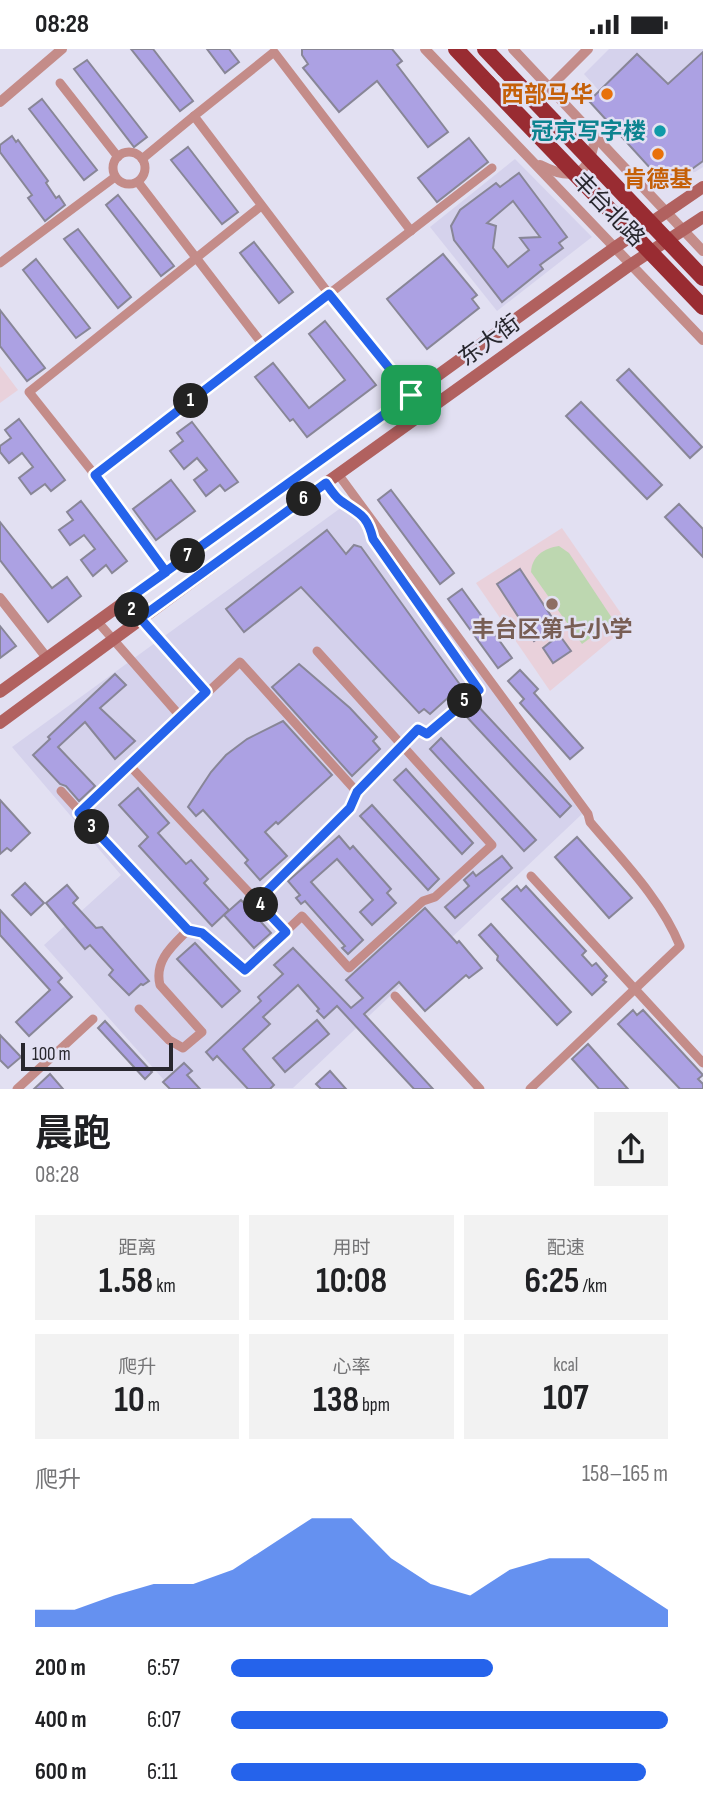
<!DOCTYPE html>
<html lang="zh">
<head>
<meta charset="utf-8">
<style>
  :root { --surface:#fff; --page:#f2f2f2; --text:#202124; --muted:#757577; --accent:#2563eb }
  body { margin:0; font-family:"Sofia Sans Condensed","Noto Sans SC",sans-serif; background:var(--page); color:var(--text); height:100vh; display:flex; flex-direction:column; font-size:26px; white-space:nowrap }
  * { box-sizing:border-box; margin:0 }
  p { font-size:23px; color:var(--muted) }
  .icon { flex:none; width:38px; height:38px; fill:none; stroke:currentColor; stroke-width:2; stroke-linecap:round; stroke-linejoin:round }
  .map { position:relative; height:1040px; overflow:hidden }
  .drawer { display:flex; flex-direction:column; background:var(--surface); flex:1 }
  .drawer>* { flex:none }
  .scale { position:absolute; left:21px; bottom:18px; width:152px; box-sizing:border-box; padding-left:7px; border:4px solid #28272e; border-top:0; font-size:19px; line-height:24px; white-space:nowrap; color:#28272e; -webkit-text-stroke:5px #e2e0f2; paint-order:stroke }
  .pin { position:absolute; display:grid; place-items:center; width:60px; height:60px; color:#fff; margin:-30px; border-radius:14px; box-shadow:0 4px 10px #0006 }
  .km { position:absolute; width:35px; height:35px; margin:-18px; border-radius:50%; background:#222; color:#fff; font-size:19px; line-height:35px; text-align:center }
  .round { display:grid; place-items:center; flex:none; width:74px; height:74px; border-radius:0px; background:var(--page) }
  .overview { display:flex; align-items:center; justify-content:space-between; height:119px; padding:0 35px }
  h1 { font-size:38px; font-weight:700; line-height:52px }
  .figures { display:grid; grid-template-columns:repeat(3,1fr); gap:10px; height:119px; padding:7px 35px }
  .figures div { display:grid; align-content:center; border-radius:0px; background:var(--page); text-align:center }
  .figures b { font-size:35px; font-weight:700 }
  .figures small { font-size:19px; font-weight:400 }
  .figures p { font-size:19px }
  .chart { height:196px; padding:14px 35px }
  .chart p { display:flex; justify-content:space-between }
  .chart svg { width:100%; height:126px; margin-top:7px; fill:var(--accent); opacity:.7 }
  ul { padding:0 35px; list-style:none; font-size:23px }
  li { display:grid; grid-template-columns:112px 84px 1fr; align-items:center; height:52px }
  li i { height:18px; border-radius:9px; background:var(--accent) }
  .status { display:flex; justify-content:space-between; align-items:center; height:49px; padding:0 35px; background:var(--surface); direction:ltr }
  .status svg { height:19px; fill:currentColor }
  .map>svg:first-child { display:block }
  .built { fill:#d5d2ec }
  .education { fill:#e9d1db }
  .green { fill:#bdd7b0 }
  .building { fill:#aca1e3; stroke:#888697; stroke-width:2; fill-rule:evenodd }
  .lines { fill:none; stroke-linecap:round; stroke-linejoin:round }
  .minor { stroke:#c48c89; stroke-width:9 }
  .tertiary { stroke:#c48c89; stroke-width:10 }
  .secondary { stroke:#b1615f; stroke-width:12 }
  .trunk { stroke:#992c32; stroke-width:16 }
  .trunk-bridge { stroke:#992c32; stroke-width:16 }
  .route-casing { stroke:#fff; stroke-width:14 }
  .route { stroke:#2563eb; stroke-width:9 }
  .food-dot { fill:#e8710a; stroke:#e2e0f2; stroke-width:2.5 }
  .culture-dot { fill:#0f9aa8; stroke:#e2e0f2; stroke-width:2.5 }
  .education-dot { fill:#8d6e63; stroke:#e2e0f2; stroke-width:2.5 }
  .labels { text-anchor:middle; stroke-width:5; stroke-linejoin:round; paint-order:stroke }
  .food-label { font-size:23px; font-weight:bold; fill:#c56008; stroke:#e2e0f2; text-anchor:end }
  .culture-label { font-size:23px; font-weight:bold; fill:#0d838f; stroke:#e2e0f2; text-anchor:end }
  .street-label { font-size:23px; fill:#28272e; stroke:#e2e0f2 }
  .education-label { font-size:23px; font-weight:bold; fill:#785e54; stroke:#e2e0f2 }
</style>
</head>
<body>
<div class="status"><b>08:28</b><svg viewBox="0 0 49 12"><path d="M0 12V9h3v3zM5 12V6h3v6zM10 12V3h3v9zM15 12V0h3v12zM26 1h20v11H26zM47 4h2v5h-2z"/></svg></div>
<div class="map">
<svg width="703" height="1040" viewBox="0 0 703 1040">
  <rect width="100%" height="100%" fill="#e2e0f2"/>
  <g class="built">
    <polygon points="609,0 703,0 703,118 695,123 674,125 584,25"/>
    <polygon points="515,110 592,188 497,262 430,178"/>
    <polygon points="353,450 582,765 293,1039 171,1039 44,896 121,826 12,698"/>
  </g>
  <g class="education">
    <polygon points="0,317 18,341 0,354"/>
    <polygon points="562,479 629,576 550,642 476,534"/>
  </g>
  <path class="green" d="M 559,497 L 569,504 L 614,572 L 582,595 L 531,523 C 532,507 544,499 559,497 Z"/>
  <g class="building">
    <polygon points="131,0 153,0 193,52 180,62"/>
    <polygon points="207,0 229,0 239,13 225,24"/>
    <polygon points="302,0 392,0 402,12 397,16 448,83 428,98 377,32 339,63 303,19 308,15 302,6"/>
    <polygon points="703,3 703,112 678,130 661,131 589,52 637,5 668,35"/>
    <polygon points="87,11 147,88 134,98 74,20"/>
    <polygon points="42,50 97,121 84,131 29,60"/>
    <polygon points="12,87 16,93 18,91 48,132 46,134 56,149 59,147 65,156 45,172 28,149 32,146 0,103 0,96"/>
    <polygon points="469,89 488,113 437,153 418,129"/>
    <polygon points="188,98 238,163 222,175 171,111"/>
    <path d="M 519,124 L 567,188 L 559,194 L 563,199 L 540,216 L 543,220 L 502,253 L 454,191 L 451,177 L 460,161 L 496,134 L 500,138 ZM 513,152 L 540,188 L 520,189 L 529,201 L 508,218 L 493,199 L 496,177 L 487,174 Z"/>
    <polygon points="118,146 174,217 161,227 106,156"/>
    <polygon points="78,180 131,248 118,259 64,190"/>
    <polygon points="254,193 293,243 279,254 240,204"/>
    <polygon points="443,205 477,246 472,250 479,259 427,300 387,250"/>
    <polygon points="36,210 90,279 76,289 23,221"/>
    <polygon points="0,261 45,319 27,332 0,297"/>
    <polygon points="325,272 376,336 307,388 293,370 290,372 255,328 273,314 309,359 345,331 309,285"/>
    <polygon points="629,320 702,398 690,409 617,331"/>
    <polygon points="581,353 662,436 647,450 566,367"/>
    <polygon points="19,370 65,431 51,442 45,435 31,445 19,429 33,418 22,404 9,414 0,403 0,397 11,389 5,381"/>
    <polygon points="192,373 238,433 225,442 220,436 206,447 194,431 207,421 197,409 184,420 170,402 183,392 177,384"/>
    <polygon points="171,431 195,462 156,491 133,460"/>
    <polygon points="391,441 454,524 440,535 378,451"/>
    <polygon points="81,452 127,512 112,524 106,516 93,527 81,511 95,500 84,486 70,496 59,481 73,471 67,463"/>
    <polygon points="679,455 703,480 703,508 665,468"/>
    <polygon points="0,473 52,539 67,528 81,547 48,573 0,511"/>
    <polygon points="327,481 346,505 354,496 361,498 461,637 430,665 424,660 419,664 301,538 244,583 226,560"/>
    <polygon points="520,520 561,582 558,584 571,602 553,614 543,599 553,591 547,583 534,592 497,535"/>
    <polygon points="462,540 512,609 498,619 448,550"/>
    <polygon points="0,577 16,597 0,609"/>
    <polygon points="299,615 350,659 377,688 373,692 380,700 352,727 272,638"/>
    <polygon points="520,621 538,640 534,644 583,699 570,710 520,654 524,650 508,632"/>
    <polygon points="115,625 126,636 100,659 135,692 115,710 85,673 58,698 95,737 79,752 66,737 60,735 33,706 50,690 48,688"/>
    <polygon points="476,655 571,757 560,768 465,666"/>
    <polygon points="283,672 332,726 278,775 276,773 265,783 287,807 260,831 245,814 248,811 203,761 196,767 188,758 211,723 226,706 247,690"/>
    <polygon points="441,689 536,791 524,802 430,700"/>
    <polygon points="406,720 473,794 462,805 394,731"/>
    <polygon points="138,739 169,774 158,784 186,815 191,811 208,830 204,834 229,861 212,877 139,797 148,788 119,756"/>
    <polygon points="0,751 30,784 11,802 7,799 0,805"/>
    <polygon points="372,756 439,830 428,841 360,767"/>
    <polygon points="339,787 350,800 353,797 391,840 387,844 396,854 372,876 360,863 373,851 337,810 311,833 363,891 348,905 342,899 345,897 305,852 301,855 296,849 300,846 288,832"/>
    <polygon points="577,788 632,849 609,869 555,808"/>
    <polygon points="502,807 512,819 455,869 445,858 469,837 464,831 473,823 476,827"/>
    <polygon points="25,834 44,854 31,866 12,846"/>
    <polygon points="67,836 78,849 73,854 96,879 102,878 149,932 143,936 141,935 129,946 109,926 113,921 90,896 85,900 46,854"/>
    <polygon points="517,837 521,842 526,837 586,902 582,906 592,917 596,914 607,927 603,931 606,933 592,946 502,850"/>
    <polygon points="241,851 271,884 254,899 224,866"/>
    <polygon points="425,859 457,894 459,892 482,919 469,929 466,926 425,962 399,933 364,965 433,1040 414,1040 337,957 324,969 317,962 319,960 298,936 263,968 270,975 243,1000 274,1036 270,1040 248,1040 217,1007 213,1011 206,1003 261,952 258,948 283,925 274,916 293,899 351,959 363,949 346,931"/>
    <polygon points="0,861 62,929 58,933 72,948 29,987 16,973 50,941 0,886"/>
    <polygon points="491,875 571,963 557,976 497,911 498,907 479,886"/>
    <polygon points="195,894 240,942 222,958 177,910"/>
    <polygon points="633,961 637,966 643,961 703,1026 698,1030 703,1035 703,1040 680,1040 618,975"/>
    <polygon points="317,971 329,985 285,1023 273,1009"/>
    <polygon points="105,972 152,1023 145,1030 98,979"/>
    <polygon points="0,986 21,1008 8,1019 0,1011"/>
    <polygon points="588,995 628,1040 599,1040 572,1010"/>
    <polygon points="184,1014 192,1022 187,1026 200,1040 170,1040 163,1033"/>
    <polygon points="330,1022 346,1040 321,1040 316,1035"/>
    <polygon points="50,1025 63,1040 34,1040"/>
  </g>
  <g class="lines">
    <g class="minor">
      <polyline points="60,34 118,108"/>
      <circle cx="129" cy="119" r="16"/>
      <polyline points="142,110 194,67"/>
      <polyline points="138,133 263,296"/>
      <polyline points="0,214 115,128"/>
      <polyline points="411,346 329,245 194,67 274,3 411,182"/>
      <path d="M 338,425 L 588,765 L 590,773 C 622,811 661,850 680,897 L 530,1040"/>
      <polyline points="95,426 492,119"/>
      <polyline points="166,523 95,426 29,343 261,157"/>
      <polyline points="125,552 206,643"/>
      <polyline points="97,572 180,667"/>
      <polyline points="129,716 286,883"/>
      <polyline points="61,742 188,882 203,884 245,921 302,867 349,919 423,852 435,848 492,796 317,602"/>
      <path d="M 79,764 L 240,613 L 357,743 L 418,680 L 427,685 L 479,641 L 373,490 C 367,465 359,465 341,452 C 335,448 330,440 326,434"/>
      <polyline points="531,827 703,1014"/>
      <polyline points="256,852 350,759 357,743"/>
      <polyline points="395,947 480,1040"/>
      <path d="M 139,960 L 169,991 L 183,999 L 202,983 L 160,936 C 154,912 172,897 188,881"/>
      <polyline points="17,1040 93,970"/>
    </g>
    <g class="tertiary">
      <polyline points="425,0 703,291"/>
      <polyline points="513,0 703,202"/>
      <polyline points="549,39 588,0"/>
      <polyline points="0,53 62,0"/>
      <path d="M 540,116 C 574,133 589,127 595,89"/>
      <polyline points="0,549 47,609"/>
    </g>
    <g class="secondary">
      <polyline points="0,643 614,199 703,138"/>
      <polyline points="0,674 326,434 630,216 703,168"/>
    </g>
    <g class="trunk">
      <polyline points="456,0 488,34"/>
      <polyline points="485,0 504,20"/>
    </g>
    <g class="trunk-bridge">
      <polyline points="504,20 703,229"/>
      <polyline points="488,34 703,258"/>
    </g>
  </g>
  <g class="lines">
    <g class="route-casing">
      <path id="route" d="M 411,346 L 329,245 L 95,426 L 166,523 L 125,552 L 206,643 L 79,764 L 188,881 L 202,884 L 245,921 L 286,883 L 257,852 L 350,759 L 357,743 L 418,680 L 427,685 L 479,641 L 373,490 C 367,465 359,465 341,452 C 335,448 330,440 326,434 L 139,570 L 125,552 L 411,346"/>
    </g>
    <use href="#route" class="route"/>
  </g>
  <g class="food-dot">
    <circle cx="607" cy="45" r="7"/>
    <circle cx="658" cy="105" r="7"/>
  </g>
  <circle class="culture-dot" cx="660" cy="82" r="7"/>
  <circle class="education-dot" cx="552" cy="555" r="7"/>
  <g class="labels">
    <g class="food-label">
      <text x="593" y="53">西部马华</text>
      <text x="658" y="138" text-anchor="middle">肯德基</text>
    </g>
    <g class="culture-label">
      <text x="646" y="90">冠京写字楼</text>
    </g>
    <g class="street-label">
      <text transform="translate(609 160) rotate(46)" y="8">丰台北路</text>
      <text transform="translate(489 291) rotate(-36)" y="8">东大街</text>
    </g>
    <g class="education-label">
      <text x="552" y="588">丰台区第七小学</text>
    </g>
  </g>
</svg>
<div class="scale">100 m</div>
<div class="pin" style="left:411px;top:346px;background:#1e9e55"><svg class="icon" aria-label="arrive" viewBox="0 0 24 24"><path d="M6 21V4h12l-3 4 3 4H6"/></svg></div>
<b class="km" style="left:191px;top:352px">1</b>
<b class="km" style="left:132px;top:561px">2</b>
<b class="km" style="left:92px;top:778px">3</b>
<b class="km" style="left:261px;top:856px">4</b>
<b class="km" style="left:465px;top:652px">5</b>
<b class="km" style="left:304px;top:450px">6</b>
<b class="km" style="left:188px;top:507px">7</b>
</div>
<section class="drawer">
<div class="overview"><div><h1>晨跑</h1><p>08:28</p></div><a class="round"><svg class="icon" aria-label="share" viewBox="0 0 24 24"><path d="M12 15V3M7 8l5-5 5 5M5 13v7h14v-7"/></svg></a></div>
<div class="figures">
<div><p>距离</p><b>1.58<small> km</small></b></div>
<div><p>用时</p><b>10:08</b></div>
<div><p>配速</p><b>6:25<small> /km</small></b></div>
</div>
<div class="figures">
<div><p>爬升</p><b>10<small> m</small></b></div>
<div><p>心率</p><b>138<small> bpm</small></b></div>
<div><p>kcal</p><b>107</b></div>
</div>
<div class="chart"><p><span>爬升</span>158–165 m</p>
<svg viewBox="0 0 160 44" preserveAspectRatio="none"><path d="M0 44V38L10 38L20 33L30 29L40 29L50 24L60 15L70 6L80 6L90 20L100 29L110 33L120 24L130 20L140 20L150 29L160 38V44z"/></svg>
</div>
<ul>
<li><b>200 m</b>6:57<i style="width:60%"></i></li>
<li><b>400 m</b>6:07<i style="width:100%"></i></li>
<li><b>600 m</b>6:11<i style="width:95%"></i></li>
</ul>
</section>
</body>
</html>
